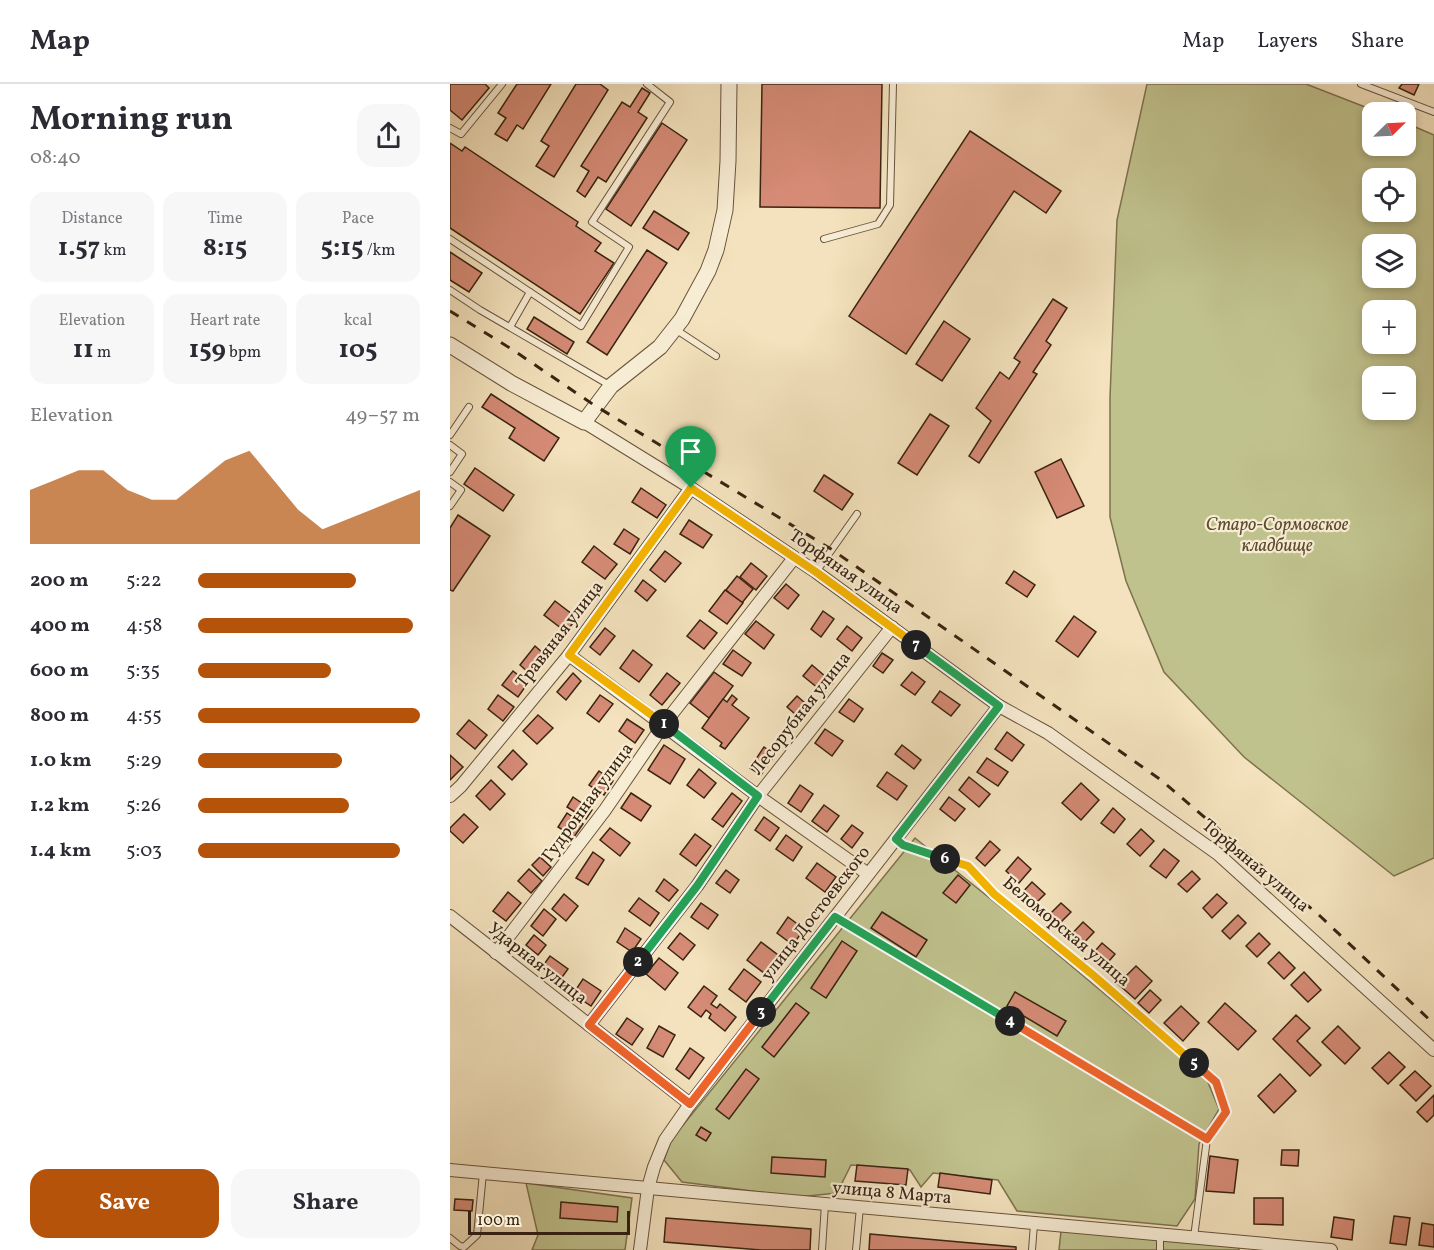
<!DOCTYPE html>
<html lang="en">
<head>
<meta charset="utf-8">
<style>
  :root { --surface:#fff; --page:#f7f7f7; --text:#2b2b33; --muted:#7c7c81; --line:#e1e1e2; --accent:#b45309 }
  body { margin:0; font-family:Vollkorn,serif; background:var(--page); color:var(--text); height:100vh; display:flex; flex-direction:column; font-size:22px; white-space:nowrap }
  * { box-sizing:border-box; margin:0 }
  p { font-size:20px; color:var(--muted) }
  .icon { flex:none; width:33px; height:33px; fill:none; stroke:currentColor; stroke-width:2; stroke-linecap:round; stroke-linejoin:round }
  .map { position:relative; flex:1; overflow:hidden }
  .side { display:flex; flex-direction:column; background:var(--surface); width:450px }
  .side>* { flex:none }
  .needle { width:39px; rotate:66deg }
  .controls { position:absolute; left:912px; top:18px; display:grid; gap:12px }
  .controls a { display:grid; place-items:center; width:54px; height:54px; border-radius:12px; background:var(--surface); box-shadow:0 3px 9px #0003; font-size:30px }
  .scale { position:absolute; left:18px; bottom:15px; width:162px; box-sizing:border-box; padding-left:6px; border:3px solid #3a2310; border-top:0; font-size:16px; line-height:21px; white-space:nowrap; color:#3a2310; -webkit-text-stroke:4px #f7ecd4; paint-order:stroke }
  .pin { position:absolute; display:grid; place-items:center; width:51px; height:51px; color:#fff; margin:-62px -26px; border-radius:50% 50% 50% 0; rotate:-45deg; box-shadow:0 0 6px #0007 }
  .pin .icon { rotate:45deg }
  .km { position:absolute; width:30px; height:30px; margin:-15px; border-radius:50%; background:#222; color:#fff; font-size:16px; line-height:30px; text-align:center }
  .round { display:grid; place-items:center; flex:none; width:63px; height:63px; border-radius:18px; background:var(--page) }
  .overview { display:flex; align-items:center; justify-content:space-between; height:102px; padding:0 30px }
  h1 { font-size:33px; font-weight:700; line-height:45px }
  .figures { display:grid; grid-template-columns:repeat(3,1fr); gap:9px; height:102px; padding:6px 30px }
  .figures div { display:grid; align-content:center; border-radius:15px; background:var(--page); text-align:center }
  .figures b { font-size:26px; font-weight:700 }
  .figures small { font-size:16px; font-weight:400 }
  .figures p { font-size:16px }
  .chart { height:168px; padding:12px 30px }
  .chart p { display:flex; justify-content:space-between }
  .chart svg { width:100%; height:108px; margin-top:6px; fill:var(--accent); opacity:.7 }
  .cta { display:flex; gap:12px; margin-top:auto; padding:12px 30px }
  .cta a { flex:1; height:69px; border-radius:18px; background:var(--accent); color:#fff; font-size:24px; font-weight:700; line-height:69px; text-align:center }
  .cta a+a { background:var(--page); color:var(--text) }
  ul { padding:0 30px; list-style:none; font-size:20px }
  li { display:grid; grid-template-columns:96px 72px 1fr; align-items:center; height:45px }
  li i { height:15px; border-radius:8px; background:var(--accent) }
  header { display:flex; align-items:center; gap:36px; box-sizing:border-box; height:84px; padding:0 30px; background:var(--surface); border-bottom:2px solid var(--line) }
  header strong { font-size:28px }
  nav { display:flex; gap:33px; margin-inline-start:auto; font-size:21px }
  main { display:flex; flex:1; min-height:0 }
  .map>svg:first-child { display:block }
  .green { fill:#c0c28d; stroke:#7d724e; stroke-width:1.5; fill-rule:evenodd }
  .building { fill:#d58b76; stroke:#3a2310; stroke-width:1.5 }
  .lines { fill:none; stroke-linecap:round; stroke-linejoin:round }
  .service-casing { stroke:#68533b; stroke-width:8 }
  .minor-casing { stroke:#68533b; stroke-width:14 }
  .tertiary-casing { stroke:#68533b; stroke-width:17 }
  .service { stroke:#f7ecd4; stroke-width:6 }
  .minor { stroke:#f7ecd4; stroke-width:12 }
  .tertiary { stroke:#f7ecd4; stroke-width:15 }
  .rail { stroke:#3a2310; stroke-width:3; stroke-dasharray:10 10; stroke-linecap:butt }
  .split-1-casing { stroke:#fff; stroke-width:12 }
  .split-2-casing { stroke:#fff; stroke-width:12 }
  .split-3-casing { stroke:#fff; stroke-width:12 }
  .split-4-casing { stroke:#fff; stroke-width:12 }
  .split-5-casing { stroke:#fff; stroke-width:12 }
  .split-6-casing { stroke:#fff; stroke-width:12 }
  .split-7-casing { stroke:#fff; stroke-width:12 }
  .split-8-casing { stroke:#fff; stroke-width:12 }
  .split-1 { stroke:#f5b400; stroke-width:8 }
  .split-2 { stroke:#22a559; stroke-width:8 }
  .split-3 { stroke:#f0652b; stroke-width:8 }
  .split-4 { stroke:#22a559; stroke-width:8 }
  .split-5 { stroke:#f0652b; stroke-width:8 }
  .split-6 { stroke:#f5b400; stroke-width:8 }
  .split-7 { stroke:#22a559; stroke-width:8 }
  .split-8 { stroke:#f5b400; stroke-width:8 }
  .labels { text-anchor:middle; stroke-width:4.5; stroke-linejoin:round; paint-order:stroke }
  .park-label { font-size:18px; font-style:italic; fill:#5c4b2f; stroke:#f7ecd4 }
  .street-label { font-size:18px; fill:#3a2310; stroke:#f7ecd4 }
</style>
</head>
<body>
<header>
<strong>Map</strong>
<nav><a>Map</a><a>Layers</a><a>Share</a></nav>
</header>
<main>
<section class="side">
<div class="overview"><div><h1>Morning run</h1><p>08:40</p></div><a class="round"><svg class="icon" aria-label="share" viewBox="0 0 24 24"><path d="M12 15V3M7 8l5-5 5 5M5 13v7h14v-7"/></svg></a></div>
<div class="figures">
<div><p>Distance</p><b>1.57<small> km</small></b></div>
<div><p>Time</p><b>8:15</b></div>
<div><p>Pace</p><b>5:15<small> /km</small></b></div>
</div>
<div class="figures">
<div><p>Elevation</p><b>11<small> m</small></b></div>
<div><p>Heart rate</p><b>159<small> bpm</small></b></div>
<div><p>kcal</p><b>105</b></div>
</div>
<div class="chart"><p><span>Elevation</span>49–57 m</p>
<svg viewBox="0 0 160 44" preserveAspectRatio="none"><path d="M0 44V22L10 18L20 14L30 14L40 22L50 26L60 26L70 18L80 10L90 6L100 18L110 30L120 38L130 34L140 30L150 26L160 22V44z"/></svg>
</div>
<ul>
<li><b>200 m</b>5:22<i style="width:71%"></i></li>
<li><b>400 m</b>4:58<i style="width:97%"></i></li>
<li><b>600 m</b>5:35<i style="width:60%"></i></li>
<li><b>800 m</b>4:55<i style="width:100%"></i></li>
<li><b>1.0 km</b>5:29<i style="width:65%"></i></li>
<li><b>1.2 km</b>5:26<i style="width:68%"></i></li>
<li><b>1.4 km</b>5:03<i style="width:91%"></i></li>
</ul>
<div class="cta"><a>Save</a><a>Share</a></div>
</section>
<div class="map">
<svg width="984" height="1166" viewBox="0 0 984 1166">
  <rect width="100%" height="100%" fill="#f3e2bd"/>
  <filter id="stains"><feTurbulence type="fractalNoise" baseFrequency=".00333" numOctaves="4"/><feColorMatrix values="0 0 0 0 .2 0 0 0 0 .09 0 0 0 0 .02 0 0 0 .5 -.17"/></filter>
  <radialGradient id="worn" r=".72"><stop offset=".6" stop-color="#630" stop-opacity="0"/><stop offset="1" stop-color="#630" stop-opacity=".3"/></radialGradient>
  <g class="green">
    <path d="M 697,0 L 856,0 L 928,28 L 922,28 L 922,62 L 956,62 L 956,39 L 984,51 L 984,774 L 944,792 L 794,673 L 714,588 L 676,497 L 660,433 L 660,314 L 667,136 ZM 956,94 L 956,128 L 922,128 L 922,94 ZM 922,160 L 956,160 L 956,194 L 922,194 ZM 956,226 L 956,260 L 922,260 L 922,226 ZM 956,292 L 956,326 L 922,326 L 922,292 Z"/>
    <polygon points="465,754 568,837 757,996 769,1025 749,1060 745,1115 727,1142 567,1127 548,1096 483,1089 471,1103 460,1086 401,1081 387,1109 348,1113 232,1098 214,1076 221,1056"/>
    <polygon points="76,1099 182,1114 175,1166 82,1166 88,1151"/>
    <polygon points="611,1147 789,1162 789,1166 609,1166"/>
  </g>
  <g class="building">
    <polygon points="0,0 35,0 39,4 12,36 0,26"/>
    <polygon points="67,0 101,0 73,45 67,41 57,57 45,50 56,34 48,29"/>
    <polygon points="126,0 150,0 158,6 104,93 86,82 99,62 91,57"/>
    <polygon points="312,0 432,0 430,124 310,123"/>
    <polygon points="952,0 969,0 964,11 949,4"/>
    <polygon points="192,4 200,9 188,28 197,34 156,98 148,93 135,113 127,107 139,87 131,82 172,18 180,23"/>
    <polygon points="212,39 237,56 181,142 156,125"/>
    <polygon points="520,47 611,107 596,129 564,107 456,270 399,232"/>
    <polygon points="0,59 12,67 15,63 128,138 126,142 151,159 145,167 164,179 130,230 0,144"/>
    <polygon points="204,127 239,149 228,166 193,144"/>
    <polygon points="197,166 217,179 157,271 137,258"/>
    <polygon points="0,168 32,189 19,208 0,196"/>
    <polygon points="603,215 617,224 596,257 601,261 583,288 587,290 529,379 519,372 541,337 526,324 550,288 559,295 570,278 564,274"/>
    <polygon points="84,233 124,258 117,270 77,245"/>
    <polygon points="494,237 520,255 492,297 466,280"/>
    <polygon points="41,310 109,354 94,377 59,354 65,344 32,323"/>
    <polygon points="480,330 499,342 467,391 448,379"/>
    <polygon points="611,375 634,422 607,434 585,388"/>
    <polygon points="25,384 64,411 53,427 14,400"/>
    <polygon points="374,391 403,410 392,426 364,407"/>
    <polygon points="191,404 216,421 207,434 182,418"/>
    <polygon points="8,431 40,452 3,507 0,506 0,444"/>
    <polygon points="239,436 262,451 253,464 230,450"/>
    <polygon points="174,445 189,455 180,470 164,460"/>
    <polygon points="144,462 167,480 155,495 132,478"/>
    <polygon points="215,467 231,479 215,498 200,486"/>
    <polygon points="301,479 317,492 306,506 290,493"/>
    <polygon points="564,487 585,501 577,513 556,499"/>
    <polygon points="287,492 303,505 292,519 276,506"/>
    <polygon points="193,496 206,506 197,517 185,507"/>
    <polygon points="336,500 349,511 338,525 324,514"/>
    <polygon points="275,506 293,519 277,540 259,527"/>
    <polygon points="105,517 127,534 116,548 94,531"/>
    <polygon points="373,527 384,535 371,553 361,545"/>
    <polygon points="624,532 646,548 628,573 606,557"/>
    <polygon points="250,536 267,549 254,565 237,552"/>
    <polygon points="306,537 324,551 314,565 295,550"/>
    <polygon points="397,542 412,554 402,567 387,555"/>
    <polygon points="155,544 165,552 150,571 140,563"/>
    <polygon points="85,562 94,570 79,589 70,581"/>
    <polygon points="183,566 202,581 189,598 170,584"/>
    <polygon points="283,566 301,579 292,592 273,580"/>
    <polygon points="432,569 443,576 433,589 423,582"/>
    <polygon points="362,581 383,599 374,609 353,592"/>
    <polygon points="63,587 78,599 68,613 52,601"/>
    <polygon points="264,588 283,602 259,634 240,619"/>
    <polygon points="462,588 475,598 465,611 451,601"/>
    <polygon points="123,589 131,597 116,616 107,608"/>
    <polygon points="217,589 230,599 212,621 200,611"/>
    <polygon points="490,607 510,621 501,632 482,618"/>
    <polygon points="48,611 64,623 53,637 38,625"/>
    <polygon points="150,611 163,620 149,638 137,629"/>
    <polygon points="282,611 287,615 282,621 299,634 275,665 270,662 272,659 252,644 273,615 277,618"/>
    <polygon points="347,612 362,625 352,636 337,623"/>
    <polygon points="399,615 413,625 404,638 389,628"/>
    <polygon points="88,631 103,644 87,660 73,647"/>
    <polygon points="177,635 194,646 185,659 169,647"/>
    <polygon points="19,636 37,651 25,665 7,650"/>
    <polygon points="375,645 393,657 382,672 365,659"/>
    <polygon points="557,648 574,661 562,677 545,665"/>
    <polygon points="214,661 235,675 220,700 198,686"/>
    <polygon points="452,661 471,676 464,685 445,670"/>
    <polygon points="314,663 325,671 311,691 300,684"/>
    <polygon points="63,666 77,680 62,696 48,683"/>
    <polygon points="0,671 13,683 0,696"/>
    <polygon points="537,674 558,688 548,702 527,688"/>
    <polygon points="249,685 266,699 254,714 237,701"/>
    <polygon points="149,687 163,697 154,711 139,701"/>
    <polygon points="437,688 457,702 447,716 427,702"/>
    <polygon points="519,693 540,710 529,723 509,706"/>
    <polygon points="41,696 55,710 40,726 26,712"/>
    <polygon points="631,699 649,716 631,736 612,719"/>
    <polygon points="350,701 363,710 351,728 338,719"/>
    <polygon points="181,709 201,722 191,737 171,724"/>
    <polygon points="282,709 292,717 273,743 262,735"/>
    <polygon points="123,713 142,726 136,735 117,723"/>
    <polygon points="499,713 515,725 505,737 490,725"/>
    <polygon points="374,721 389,732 377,748 362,737"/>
    <polygon points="663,724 675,735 664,749 651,739"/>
    <polygon points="117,729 133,740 124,753 108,743"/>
    <polygon points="14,730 28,743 13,759 0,747 0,744"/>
    <polygon points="314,733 329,744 320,757 305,746"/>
    <polygon points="402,741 413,749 402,764 391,755"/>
    <polygon points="160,744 180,759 170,772 150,756"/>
    <polygon points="691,745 704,757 690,772 677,760"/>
    <polygon points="245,750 261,762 246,782 230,770"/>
    <polygon points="336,751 352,763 343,777 326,765"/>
    <polygon points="540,757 550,766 535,782 526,774"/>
    <polygon points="714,765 729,777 716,794 700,782"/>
    <polygon points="143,768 154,776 138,801 126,794"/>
    <polygon points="90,773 101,783 93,792 82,781"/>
    <polygon points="568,773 581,785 569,799 556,787"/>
    <polygon points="367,779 386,793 375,808 356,794"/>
    <polygon points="79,785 92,797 81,809 68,797"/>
    <polygon points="276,786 289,796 280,809 266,799"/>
    <polygon points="742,787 750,795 737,808 728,800"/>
    <polygon points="508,791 520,801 506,819 493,809"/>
    <polygon points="214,795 228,806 219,817 206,807"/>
    <polygon points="582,798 595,810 581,824 569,812"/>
    <polygon points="58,808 71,819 56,837 43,827"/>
    <polygon points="114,810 128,822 116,837 102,825"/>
    <polygon points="767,810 777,819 762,834 753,824"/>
    <polygon points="189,814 209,829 200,842 179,827"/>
    <polygon points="251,819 268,831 258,845 241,833"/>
    <polygon points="611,819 621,828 608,841 598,832"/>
    <polygon points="94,825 106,835 93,852 81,842"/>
    <polygon points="432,828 477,856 466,873 421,844"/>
    <polygon points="788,831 796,839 780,855 772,847"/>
    <polygon points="338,833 354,845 343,861 327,849"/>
    <polygon points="633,838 644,848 630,863 619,853"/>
    <polygon points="175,844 191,855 182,868 167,858"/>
    <polygon points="230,849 245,861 233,876 218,864"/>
    <polygon points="809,849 820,860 807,873 796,862"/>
    <polygon points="84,851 96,861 88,871 76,861"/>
    <polygon points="392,857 407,867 376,914 361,904"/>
    <polygon points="311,858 328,871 314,889 297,876"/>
    <polygon points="652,859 665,870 653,884 640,873"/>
    <polygon points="829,868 845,884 834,895 818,879"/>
    <polygon points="100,872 118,885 110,896 92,883"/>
    <polygon points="209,874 228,889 215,906 196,890"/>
    <polygon points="686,882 702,897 685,915 668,900"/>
    <polygon points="294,885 311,898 296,918 279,905"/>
    <polygon points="854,888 871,906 858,918 841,901"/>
    <polygon points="133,895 151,907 141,922 123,910"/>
    <polygon points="254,902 267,912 261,920 267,924 270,920 286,933 275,947 259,934 261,930 256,926 251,933 238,923"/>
    <polygon points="700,906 711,916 699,929 688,919"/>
    <polygon points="565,908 616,937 607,952 557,922"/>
    <polygon points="346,919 359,929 324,973 312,963"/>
    <polygon points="775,919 806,947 788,966 758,938"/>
    <polygon points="731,922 749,939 733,957 714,939"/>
    <polygon points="846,931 860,944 847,957 871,981 860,992 823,955"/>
    <polygon points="177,934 193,945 182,961 166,950"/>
    <polygon points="209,942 225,951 213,973 197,964"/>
    <polygon points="888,942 910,964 895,980 872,958"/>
    <polygon points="240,964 254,974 239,995 226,985"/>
    <polygon points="939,968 955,983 938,1000 922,984"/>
    <polygon points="296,985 309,995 279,1035 266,1025"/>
    <polygon points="965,987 981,1002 966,1017 950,1001"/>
    <polygon points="830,990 846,1007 824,1029 808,1012"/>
    <polygon points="984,1011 984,1031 977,1038 967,1028"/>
    <polygon points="251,1043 261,1049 256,1057 246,1051"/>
    <polygon points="832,1066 849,1066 848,1082 831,1081"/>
    <polygon points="760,1072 788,1076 784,1109 756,1107"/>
    <polygon points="322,1073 376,1076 375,1093 321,1089"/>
    <polygon points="407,1081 458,1085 456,1101 405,1097"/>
    <polygon points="490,1089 542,1096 540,1110 488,1103"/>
    <polygon points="804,1114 833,1114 833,1141 804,1140"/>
    <polygon points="5,1115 23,1116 22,1127 4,1126"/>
    <polygon points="111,1118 168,1123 167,1138 110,1134"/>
    <polygon points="944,1132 960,1134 956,1161 940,1159"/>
    <polygon points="884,1133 904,1136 902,1156 881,1153"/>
    <polygon points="216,1134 361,1145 360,1166 311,1166 214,1158"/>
    <polygon points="972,1139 984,1141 984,1163 969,1161"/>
    <polygon points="420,1150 566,1163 566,1166 419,1166"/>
  </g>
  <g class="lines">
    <g class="service-casing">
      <g id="service">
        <polyline points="911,0 984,28"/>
        <polyline points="0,44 11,50 52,0"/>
        <polyline points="0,155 80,208"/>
        <polyline points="374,155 428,140 440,121 443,0"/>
        <polyline points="0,206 30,226 161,302"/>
        <polyline points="60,243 80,208 131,242 179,163 142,138 220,18 197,0"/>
        <polyline points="225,245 266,272"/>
        <polyline points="0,351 19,323"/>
        <polyline points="0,361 12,370 0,388"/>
        <polyline points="0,398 11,406 0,422"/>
        <polyline points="366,488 407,430"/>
        <polyline points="446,755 453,761 518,782 544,810 643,891 766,998 776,1028 757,1055 744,1153"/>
        <polyline points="385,833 757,1055"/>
        <polyline points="0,1154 10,1162 14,1163 27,1151 33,1089"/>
        <polyline points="372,1166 375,1120"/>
        <polyline points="406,1166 410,1123"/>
        <polyline points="582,1166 584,1140"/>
        <polyline points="710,1166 710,1150"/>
      </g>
    </g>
    <g class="minor-casing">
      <g id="minor">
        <polyline points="134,338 241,404 366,488 549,622 598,649 768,770 984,966"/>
        <polyline points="119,571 308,712 418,790"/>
        <polyline points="0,712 11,702 119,571 241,404"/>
        <polyline points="0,832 240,1020"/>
        <polyline points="46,869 155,726 214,640 344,474"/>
        <polyline points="139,941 247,802 308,712 442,543"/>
        <polyline points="0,1086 881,1166"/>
        <polyline points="190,1166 198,1104 204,1083 215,1056 240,1020 549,622"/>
      </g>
    </g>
    <g class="tertiary-casing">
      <polyline id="tertiary" points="0,261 61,299 134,338 161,302 210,263 232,235 258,187 266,166 275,126 278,77 279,0"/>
    </g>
    <use href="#service" class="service"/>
    <use href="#minor" class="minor"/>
    <use href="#tertiary" class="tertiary"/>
    <polyline class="rail" points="0,227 63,266 144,321 381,465 711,696 870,832 984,940"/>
  </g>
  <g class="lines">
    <g class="split-1-casing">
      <polyline id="split-1" points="214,640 119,571 241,404"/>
    </g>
    <g class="split-2-casing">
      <polyline id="split-2" points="188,878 247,802 308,712 214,640"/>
    </g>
    <g class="split-3-casing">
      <polyline id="split-3" points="188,878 139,941 240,1020 311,928"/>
    </g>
    <g class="split-4-casing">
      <polyline id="split-4" points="311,928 385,833 560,937"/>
    </g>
    <g class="split-5-casing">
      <polyline id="split-5" points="560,937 757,1055 776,1028 766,998 744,979"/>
    </g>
    <g class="split-6-casing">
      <polyline id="split-6" points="495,775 518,782 544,810 643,891 744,979"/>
    </g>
    <g class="split-7-casing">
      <polyline id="split-7" points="466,561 549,622 446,755 453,761 495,775"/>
    </g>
    <g class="split-8-casing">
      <polyline id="split-8" points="241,404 366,488 466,561"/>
    </g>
    <use href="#split-1" class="split-1"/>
    <use href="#split-2" class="split-2"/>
    <use href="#split-3" class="split-3"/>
    <use href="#split-4" class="split-4"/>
    <use href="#split-5" class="split-5"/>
    <use href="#split-6" class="split-6"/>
    <use href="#split-7" class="split-7"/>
    <use href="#split-8" class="split-8"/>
  </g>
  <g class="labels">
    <g class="park-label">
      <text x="827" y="446">Старо-Сормовское<tspan x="827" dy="21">кладбище</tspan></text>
    </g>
    <g class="street-label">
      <text transform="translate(396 487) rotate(35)" y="6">Торфяная улица</text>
      <text transform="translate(109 550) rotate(-52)" y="6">Травяная улица</text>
      <text transform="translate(350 629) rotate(-52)" y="6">Лесорубная улица</text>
      <text transform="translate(137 718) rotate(-54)" y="6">Гудронная улица</text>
      <text transform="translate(806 781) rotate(40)" y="6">Торфяная улица</text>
      <text transform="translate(365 829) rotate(-52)" y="6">улица Достоевского</text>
      <text transform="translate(617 847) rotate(40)" y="6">Беломорская улица</text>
      <text transform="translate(88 879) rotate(38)" y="6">Ударная улица</text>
      <text transform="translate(442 1108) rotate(5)" y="6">улица 8 Марта</text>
    </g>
  </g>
  <rect width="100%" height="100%" filter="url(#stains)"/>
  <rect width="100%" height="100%" fill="url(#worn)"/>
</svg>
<div class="controls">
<a><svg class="needle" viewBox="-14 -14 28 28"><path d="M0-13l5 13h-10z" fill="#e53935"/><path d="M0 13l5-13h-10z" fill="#7c7c81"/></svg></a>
<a><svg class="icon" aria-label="locate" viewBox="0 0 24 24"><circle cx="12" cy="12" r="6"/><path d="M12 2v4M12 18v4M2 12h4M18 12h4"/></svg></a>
<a><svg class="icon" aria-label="layers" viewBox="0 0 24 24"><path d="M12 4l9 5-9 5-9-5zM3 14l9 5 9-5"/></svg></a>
<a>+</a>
<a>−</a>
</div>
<div class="scale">100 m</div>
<div class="pin" style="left:241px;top:404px;background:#1e9e55"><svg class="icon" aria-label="arrive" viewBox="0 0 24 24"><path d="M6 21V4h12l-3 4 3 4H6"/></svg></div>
<b class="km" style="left:214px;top:640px">1</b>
<b class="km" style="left:188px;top:878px">2</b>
<b class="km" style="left:311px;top:928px">3</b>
<b class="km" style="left:560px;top:937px">4</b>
<b class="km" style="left:744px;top:979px">5</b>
<b class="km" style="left:495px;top:775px">6</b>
<b class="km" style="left:466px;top:561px">7</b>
</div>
</main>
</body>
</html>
